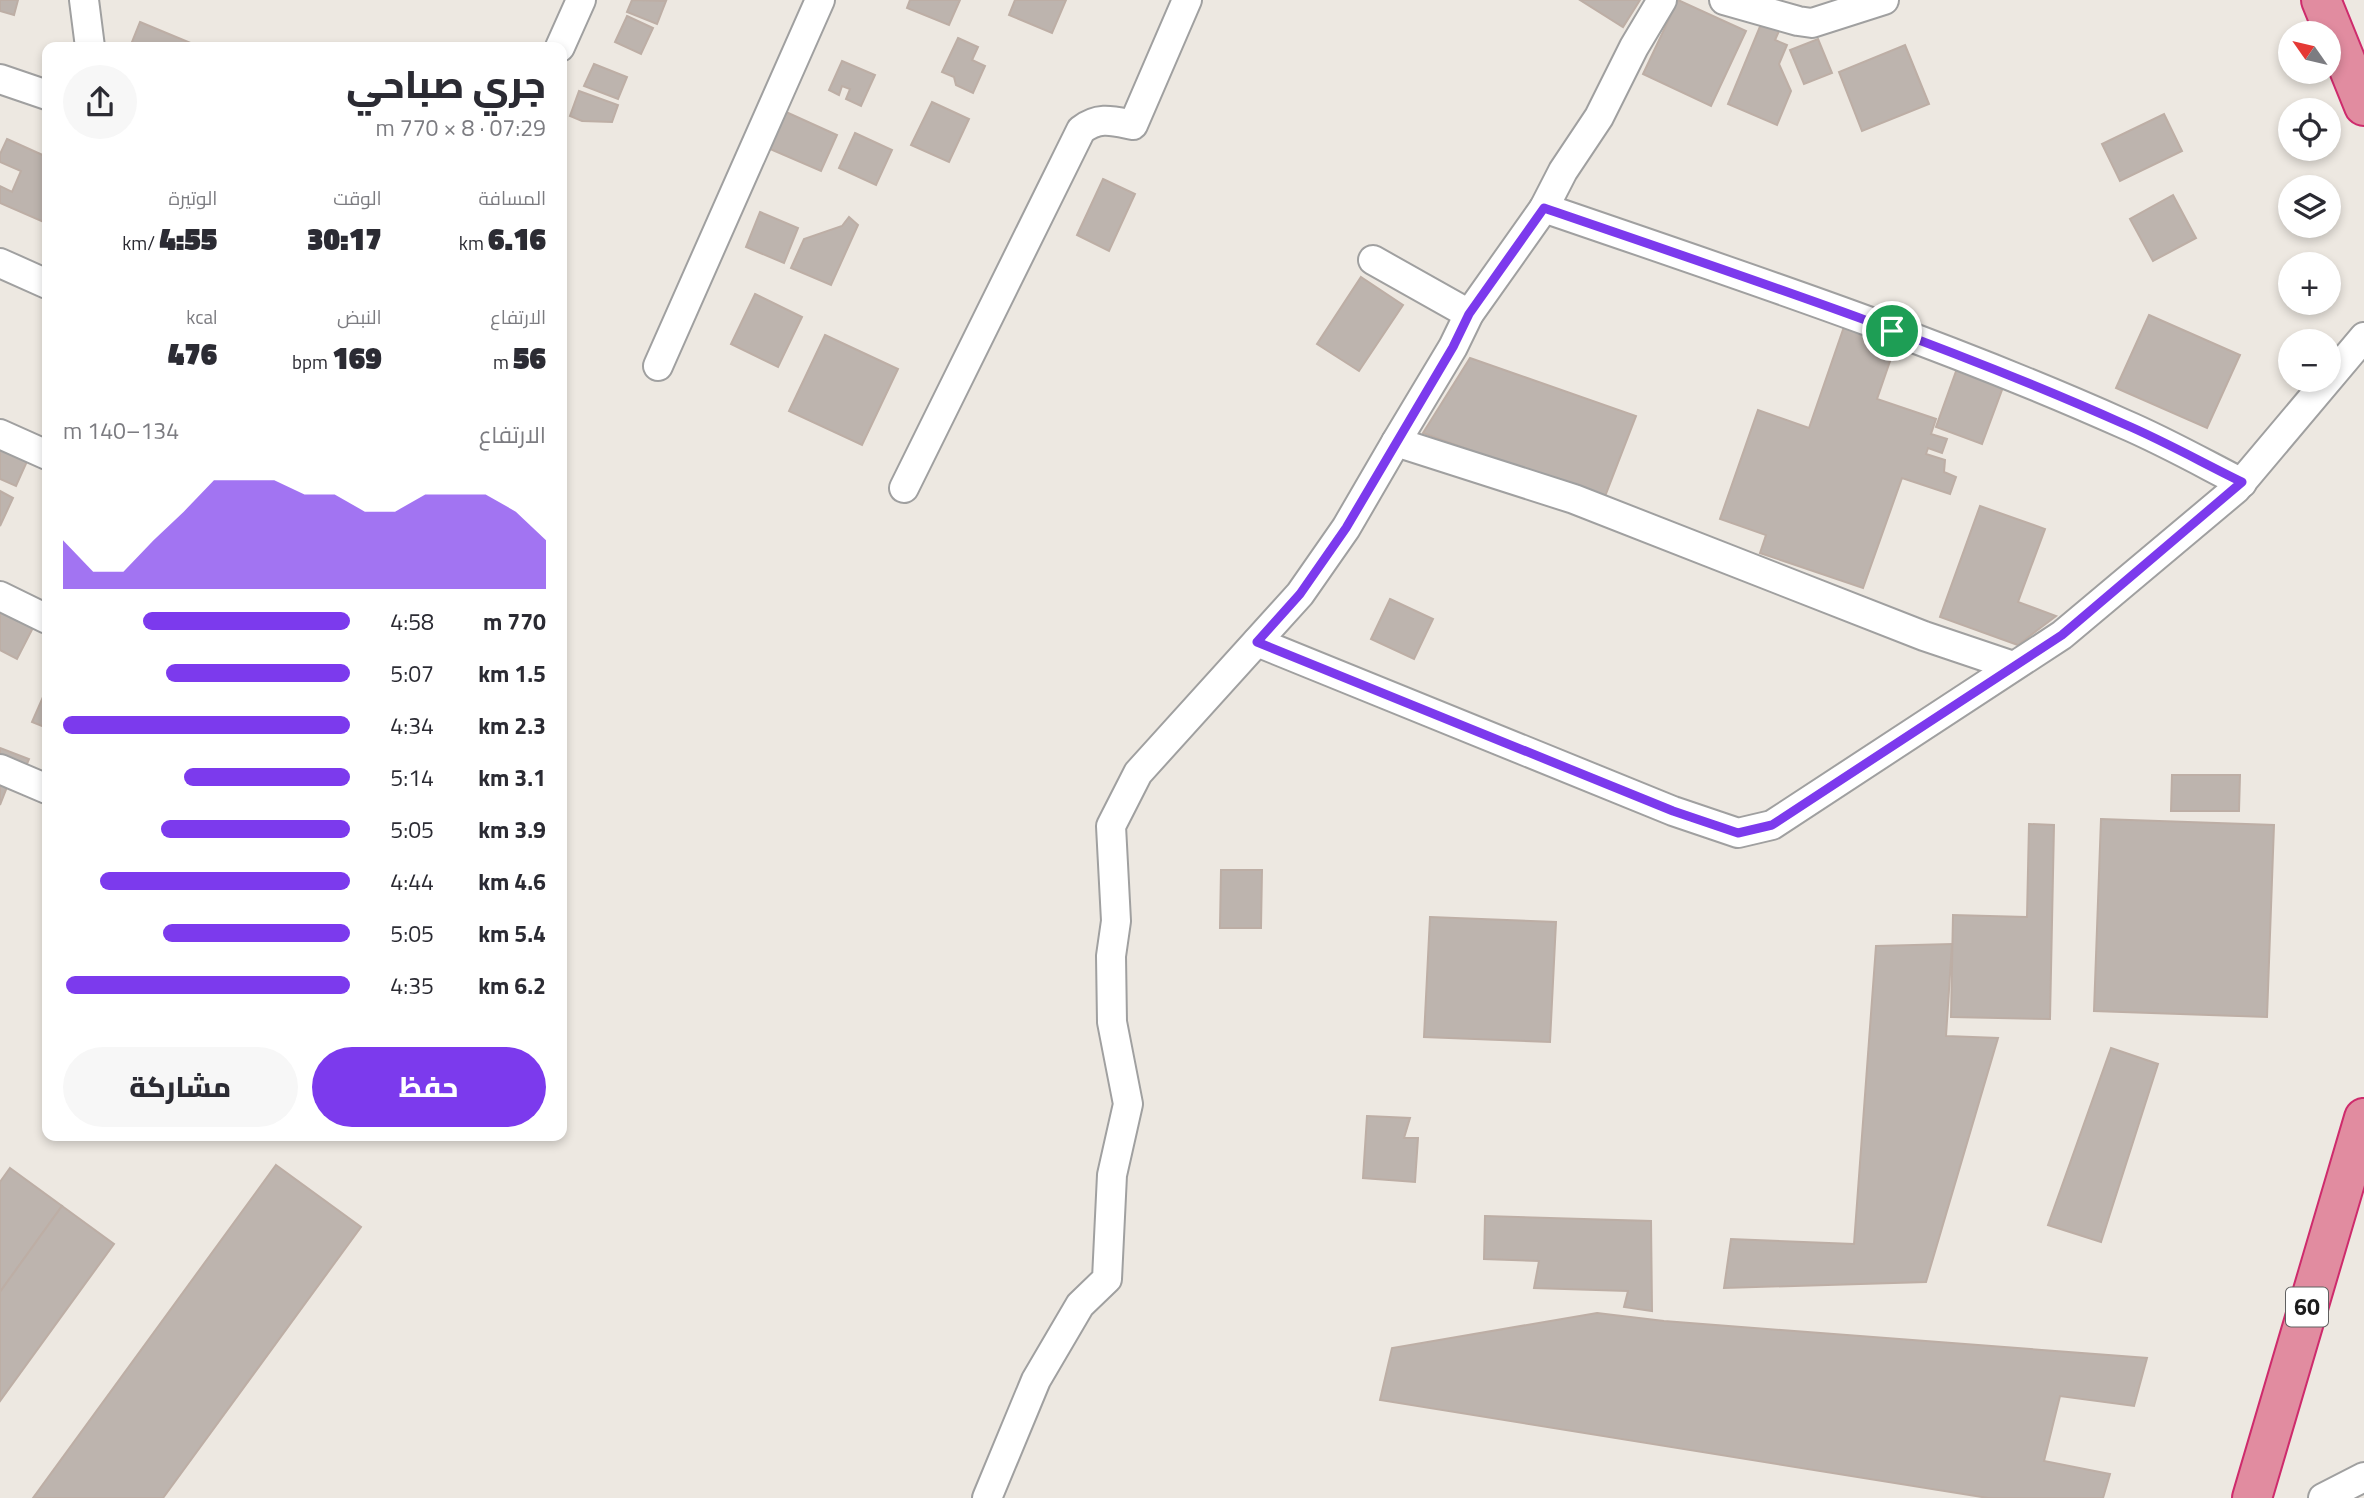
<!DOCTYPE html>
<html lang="ar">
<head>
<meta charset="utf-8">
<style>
  :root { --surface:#fff; --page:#f7f7f7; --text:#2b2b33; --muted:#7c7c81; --accent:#7c3aed }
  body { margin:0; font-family:"Titillium Web",Cairo,sans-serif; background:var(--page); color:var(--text); direction:rtl; height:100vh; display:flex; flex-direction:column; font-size:26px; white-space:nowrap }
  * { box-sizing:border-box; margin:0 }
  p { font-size:23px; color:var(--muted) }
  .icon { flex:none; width:38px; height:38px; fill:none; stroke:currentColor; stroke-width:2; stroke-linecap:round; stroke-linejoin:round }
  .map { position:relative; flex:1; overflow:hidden; direction:ltr }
  .details { position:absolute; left:42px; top:42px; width:525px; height:1099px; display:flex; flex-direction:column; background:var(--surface); border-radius:14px; box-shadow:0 4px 10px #0003; direction:rtl }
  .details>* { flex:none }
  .needle { width:46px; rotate:304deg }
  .tools { position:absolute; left:2278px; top:21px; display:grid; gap:14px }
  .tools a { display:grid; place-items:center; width:63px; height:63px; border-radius:50%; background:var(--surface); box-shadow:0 4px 10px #0003; font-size:35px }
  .pin { position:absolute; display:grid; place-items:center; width:60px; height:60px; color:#fff; margin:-30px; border:4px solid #fff; border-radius:50%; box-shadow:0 2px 7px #0007 }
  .round { display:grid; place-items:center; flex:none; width:74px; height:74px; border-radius:37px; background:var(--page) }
  .head { display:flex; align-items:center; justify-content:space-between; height:119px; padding:0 21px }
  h1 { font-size:38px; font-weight:800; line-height:52px }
  .metrics { display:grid; grid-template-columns:repeat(3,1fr); gap:10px; height:119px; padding:7px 21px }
  .metrics div { display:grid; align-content:center }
  .metrics b { font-size:30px; font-weight:800 }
  .metrics small { font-size:19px; font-weight:400 }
  .metrics p { font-size:19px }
  .chart { height:196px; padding:14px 21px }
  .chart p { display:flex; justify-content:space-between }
  .chart svg { width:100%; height:126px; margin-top:7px; fill:var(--accent); opacity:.7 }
  .action { display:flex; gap:14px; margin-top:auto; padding:14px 21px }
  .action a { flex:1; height:80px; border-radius:42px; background:var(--accent); color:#fff; font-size:28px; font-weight:800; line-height:80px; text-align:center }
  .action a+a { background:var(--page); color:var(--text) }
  ul { padding:0 21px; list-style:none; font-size:23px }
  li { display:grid; grid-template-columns:112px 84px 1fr; align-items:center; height:52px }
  li i { height:18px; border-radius:9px; background:var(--accent) }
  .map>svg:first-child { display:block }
  .building { fill:#bdb4ae; stroke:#bdaea5; stroke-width:2 }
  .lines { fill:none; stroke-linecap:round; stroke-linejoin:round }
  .minor-casing { stroke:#a0a0a0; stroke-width:32 }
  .highway-casing { stroke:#ce2b6c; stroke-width:42 }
  .minor { stroke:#fff; stroke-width:28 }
  .highway { stroke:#e18ca0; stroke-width:38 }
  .route-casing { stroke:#fff; stroke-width:14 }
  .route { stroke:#7c3aed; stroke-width:9 }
  .labels { text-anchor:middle; stroke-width:6; stroke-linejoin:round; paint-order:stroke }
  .shield { fill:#fff; stroke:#606060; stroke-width:2 }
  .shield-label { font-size:23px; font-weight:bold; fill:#1c1c1c }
</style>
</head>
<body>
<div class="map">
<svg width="2364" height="1498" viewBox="0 0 2364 1498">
  <rect width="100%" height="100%" fill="#ede8e1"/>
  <g class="building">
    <polygon points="0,0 18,0 14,15 0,11"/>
    <polygon points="632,0 666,1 657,24 627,12"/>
    <polygon points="910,0 960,0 949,25 907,8"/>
    <polygon points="1015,0 1066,0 1052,33 1009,15"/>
    <polygon points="1580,0 1640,0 1623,27"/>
    <polygon points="1678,0 1746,31 1711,106 1643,74"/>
    <polygon points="627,16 653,28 641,54 615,42"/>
    <polygon points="140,22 193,44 191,47 130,47"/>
    <polygon points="1761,24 1779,31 1775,40 1787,45 1779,64 1791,91 1777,125 1728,104"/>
    <polygon points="958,38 978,47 972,60 985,66 973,93 956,85 954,77 942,72"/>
    <polygon points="1818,39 1832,73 1804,84 1790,50"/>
    <polygon points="1905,45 1929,104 1862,131 1839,72"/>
    <polygon points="842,61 875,75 861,106 846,99 850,89 842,86 839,95 829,90"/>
    <polygon points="594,64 627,77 618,99 584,86"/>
    <polygon points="579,91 618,105 612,122 582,121 570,116"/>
    <polygon points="932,102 969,119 949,162 911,145"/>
    <polygon points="786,112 837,135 821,171 770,149"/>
    <polygon points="2164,114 2182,151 2120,181 2102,144"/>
    <polygon points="855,133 892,150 876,185 839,168"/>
    <polygon points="7,139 47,157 46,223 0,203 0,186 12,192 21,171 0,162 0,154"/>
    <polygon points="1103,179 1135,194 1109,251 1077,235"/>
    <polygon points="2173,195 2196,238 2153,261 2130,219"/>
    <polygon points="760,212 798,228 784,263 746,247"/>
    <polygon points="849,217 858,225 831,285 791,268 804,239 842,226"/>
    <polygon points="1361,277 1403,305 1359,371 1317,344"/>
    <polygon points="755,294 802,317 778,367 731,344"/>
    <polygon points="2149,315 2240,355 2207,428 2116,388"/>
    <polygon points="1846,321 1898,338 1877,399 1936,419 1931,434 1947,439 1942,453 1928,448 1926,454 1945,460 1944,472 1956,477 1950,494 1902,478 1863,588 1760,553 1766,535 1720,519 1758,410 1809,428"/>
    <polygon points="825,335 898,369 862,445 789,411"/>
    <polygon points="1470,358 1636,416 1604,499 1423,433"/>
    <polygon points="1959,363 2006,379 1982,444 1936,427"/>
    <polygon points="0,439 33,448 16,486 0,479"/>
    <polygon points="0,491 13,498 0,526"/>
    <polygon points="1980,506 2045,529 2018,602 2056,616 2018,645 1940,617"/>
    <polygon points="1390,599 1433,619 1414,659 1371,639"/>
    <polygon points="0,600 39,616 17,659 0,650"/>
    <polygon points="47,688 47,728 32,722"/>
    <polygon points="0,748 29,759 18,786 9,782 0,805"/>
    <polygon points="2172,775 2240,775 2239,811 2171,811"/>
    <polygon points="2101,819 2274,825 2267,1017 2094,1011"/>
    <polygon points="2029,824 2054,825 2050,1019 1951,1017 1953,915 2027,917"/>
    <polygon points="1221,870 1262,870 1261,928 1220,928"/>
    <polygon points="1430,917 1556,922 1550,1042 1424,1037"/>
    <polygon points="1952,944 1946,1036 1998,1038 1926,1282 1724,1288 1731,1239 1854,1244 1876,946"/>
    <polygon points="2111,1048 2158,1064 2101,1242 2048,1225"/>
    <polygon points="1367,1116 1410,1118 1404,1138 1418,1138 1415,1182 1363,1178"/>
    <polygon points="276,1165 361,1227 163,1498 33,1498"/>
    <polygon points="10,1168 62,1206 0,1292 0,1182"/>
    <polygon points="62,1206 114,1244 0,1401 0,1292"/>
    <polygon points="1485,1216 1651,1221 1652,1311 1624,1307 1628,1291 1534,1288 1539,1261 1484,1259"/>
    <polygon points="1597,1313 1664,1321 2147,1358 2134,1406 2060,1396 2044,1461 2110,1474 2103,1498 1988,1498 1380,1400 1392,1348"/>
  </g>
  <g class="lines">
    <g class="minor-casing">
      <g id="minor">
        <polyline points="84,0 90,47"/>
        <polyline points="1724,0 1798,21 1812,23 1884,0"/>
        <polyline points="560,47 581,0"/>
        <polyline points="0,79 47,95"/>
        <path d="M 1544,208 C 1739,275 1936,340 2124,424 C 2164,441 2203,463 2242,483"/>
        <polyline points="1373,260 1469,314"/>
        <polyline points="0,263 47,284"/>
        <polyline points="658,366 820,0"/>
        <polyline points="0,434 47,455"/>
        <polyline points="1396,442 1453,347 1469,314 1544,208 1563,171 1599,117 1634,47 1662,0"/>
        <path d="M 904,488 L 1081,130 C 1099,116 1113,121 1133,125 L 1187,0"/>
        <polyline points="0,596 47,619"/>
        <polyline points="1257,642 1673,811 1738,833 1772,825 2062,635 2236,489 2364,337"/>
        <polyline points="0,769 47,789"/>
        <polyline points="987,1498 1036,1380 1080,1305 1107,1279 1112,1175 1128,1104 1112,1022 1111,956 1116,921 1111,826 1138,773 1300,594 1346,528 1396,442 1574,499 1924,636 2013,666"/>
        <polyline points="2323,1498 2364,1477"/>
      </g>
    </g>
    <g class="highway-casing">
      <g id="highway">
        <polyline points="2321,0 2364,106"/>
        <polyline points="2252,1498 2364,1118"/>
      </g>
    </g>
    <use href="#minor" class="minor"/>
    <use href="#highway" class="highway"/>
  </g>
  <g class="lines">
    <g class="route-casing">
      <path id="route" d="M 1544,208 C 1739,275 1936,340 2124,424 C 2164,441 2203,463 2242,482 L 2062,635 L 1772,825 L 1738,833 L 1673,811 L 1257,642 L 1300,594 L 1346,528 L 1453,347 L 1469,314 Z"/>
    </g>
    <use href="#route" class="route"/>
  </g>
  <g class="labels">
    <rect class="shield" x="2286" y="1287.5" width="42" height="39" rx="5"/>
    <g class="shield-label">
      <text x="2307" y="1315">60</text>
    </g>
  </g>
</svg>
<div class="tools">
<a><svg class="needle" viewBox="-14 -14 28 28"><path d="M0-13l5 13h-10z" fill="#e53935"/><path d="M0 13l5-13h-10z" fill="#7c7c81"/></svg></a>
<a><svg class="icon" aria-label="locate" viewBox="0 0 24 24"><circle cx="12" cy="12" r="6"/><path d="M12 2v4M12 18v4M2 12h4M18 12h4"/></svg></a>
<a><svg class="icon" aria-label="layers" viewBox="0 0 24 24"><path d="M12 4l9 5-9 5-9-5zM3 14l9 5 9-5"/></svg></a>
<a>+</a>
<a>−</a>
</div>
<div class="pin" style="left:1892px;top:331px;background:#1e9e55"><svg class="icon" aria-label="arrive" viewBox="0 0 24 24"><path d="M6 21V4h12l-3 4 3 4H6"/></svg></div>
<section class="details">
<div class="head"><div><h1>جري صباحي</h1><p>07:29 · 8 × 770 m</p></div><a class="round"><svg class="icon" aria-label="share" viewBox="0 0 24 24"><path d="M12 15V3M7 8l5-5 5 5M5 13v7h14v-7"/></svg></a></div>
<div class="metrics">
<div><p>المسافة</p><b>6.16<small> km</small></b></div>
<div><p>الوقت</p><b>30:17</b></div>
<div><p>الوتيرة</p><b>4:55<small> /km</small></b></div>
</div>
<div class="metrics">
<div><p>الارتفاع</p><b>56<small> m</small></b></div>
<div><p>النبض</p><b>169<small> bpm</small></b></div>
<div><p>kcal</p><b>476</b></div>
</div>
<div class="chart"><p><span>الارتفاع</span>134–140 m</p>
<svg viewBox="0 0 160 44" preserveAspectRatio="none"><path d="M0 44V27L10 38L20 38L30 27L40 17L50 6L60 6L70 6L80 11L90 11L100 17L110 17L120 11L130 11L140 11L150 17L160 27V44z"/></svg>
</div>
<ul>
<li><b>770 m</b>4:58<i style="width:72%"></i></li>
<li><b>1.5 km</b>5:07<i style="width:64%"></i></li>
<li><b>2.3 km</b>4:34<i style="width:100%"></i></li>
<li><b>3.1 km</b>5:14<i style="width:58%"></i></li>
<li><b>3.9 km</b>5:05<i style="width:66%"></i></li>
<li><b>4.6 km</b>4:44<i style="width:87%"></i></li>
<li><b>5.4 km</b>5:05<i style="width:65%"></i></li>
<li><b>6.2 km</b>4:35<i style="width:99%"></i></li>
</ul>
<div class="action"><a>حفظ</a><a>مشاركة</a></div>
</section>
</div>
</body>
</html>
